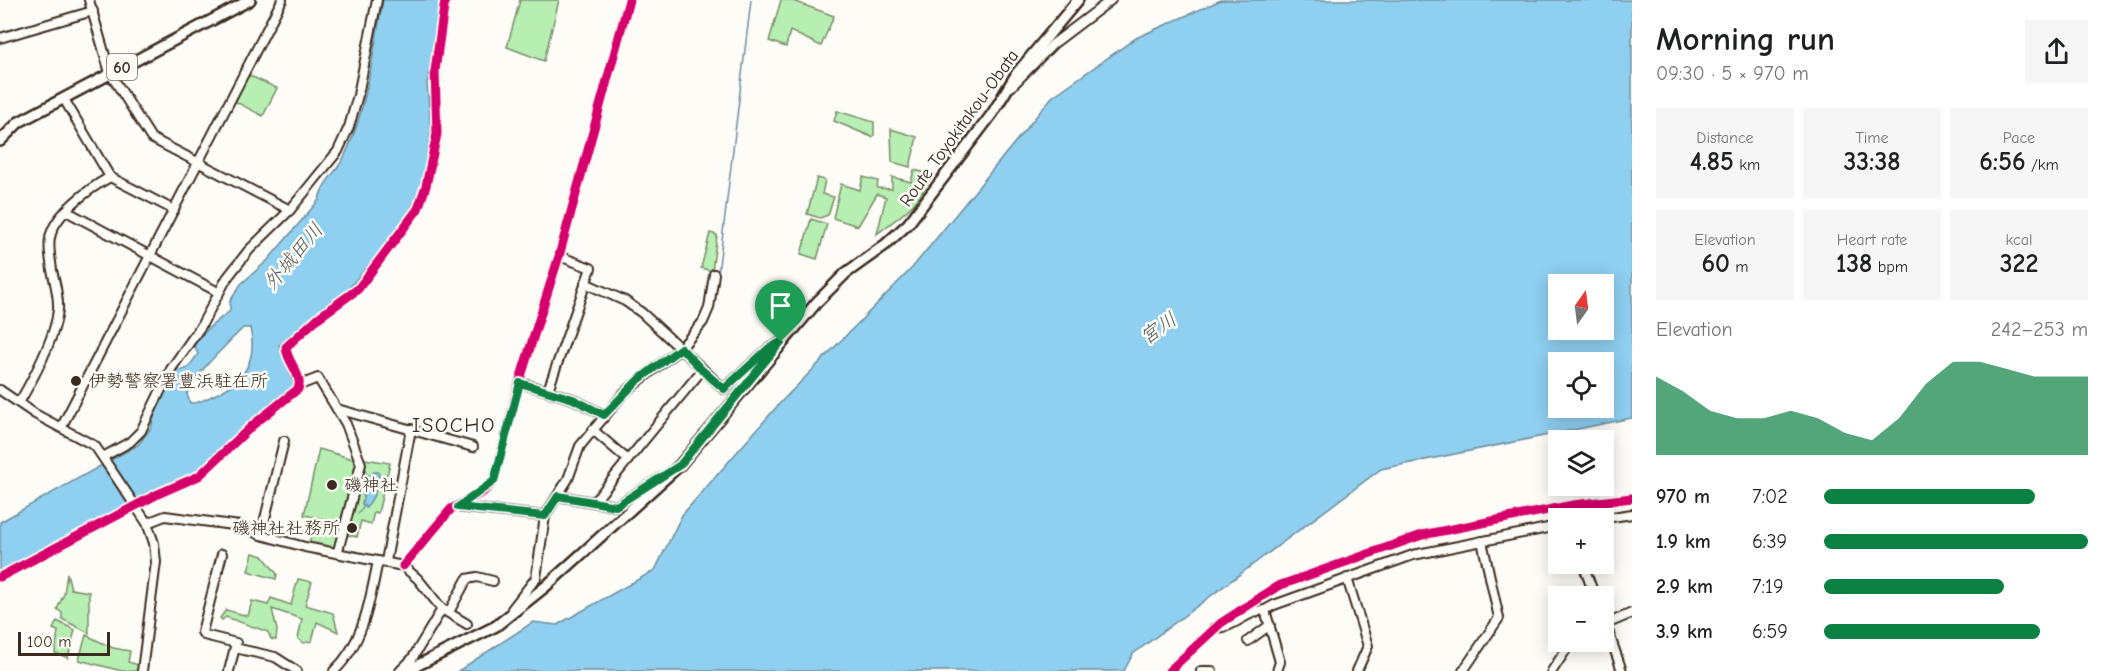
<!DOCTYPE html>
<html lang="en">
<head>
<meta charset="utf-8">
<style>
  :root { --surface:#fff; --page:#f6f6f6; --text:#202124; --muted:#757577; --accent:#0b8043 }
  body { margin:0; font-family:"Comic Neue","Klee One",sans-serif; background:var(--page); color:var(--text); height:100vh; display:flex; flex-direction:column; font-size:22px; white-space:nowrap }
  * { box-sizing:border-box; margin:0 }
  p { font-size:20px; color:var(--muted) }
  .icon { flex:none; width:33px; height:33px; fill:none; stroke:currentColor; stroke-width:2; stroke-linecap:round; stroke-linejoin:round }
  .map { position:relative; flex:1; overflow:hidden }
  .side { display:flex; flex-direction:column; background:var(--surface); width:480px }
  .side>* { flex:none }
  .needle { width:39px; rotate:14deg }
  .controls { position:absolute; left:1548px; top:274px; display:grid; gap:12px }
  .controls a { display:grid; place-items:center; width:66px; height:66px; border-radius:0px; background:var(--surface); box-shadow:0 3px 15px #0003; font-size:30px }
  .scale { position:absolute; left:18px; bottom:15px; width:92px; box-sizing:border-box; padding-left:6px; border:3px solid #3b2a1e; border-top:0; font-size:16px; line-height:21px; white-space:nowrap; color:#3b2a1e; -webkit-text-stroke:4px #fdfcf7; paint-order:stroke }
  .pin { position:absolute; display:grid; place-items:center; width:51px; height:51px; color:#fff; margin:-62px -26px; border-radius:50% 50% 50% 0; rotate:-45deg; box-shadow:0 0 6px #0007 }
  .pin .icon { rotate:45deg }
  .round { display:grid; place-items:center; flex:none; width:63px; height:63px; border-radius:0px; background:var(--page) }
  .summary { display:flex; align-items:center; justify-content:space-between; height:102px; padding:0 24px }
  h1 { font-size:33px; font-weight:700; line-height:45px }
  .stats { display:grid; grid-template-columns:repeat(3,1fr); gap:9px; height:102px; padding:6px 24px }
  .stats div { display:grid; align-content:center; border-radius:0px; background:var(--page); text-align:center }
  .stats b { font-size:26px; font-weight:700 }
  .stats small { font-size:16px; font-weight:400 }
  .stats p { font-size:16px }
  .chart { height:168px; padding:12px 24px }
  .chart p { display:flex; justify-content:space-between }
  .chart svg { width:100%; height:108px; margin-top:6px; fill:var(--accent); opacity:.7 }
  ul { padding:0 24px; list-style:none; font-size:20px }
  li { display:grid; grid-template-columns:96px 72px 1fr; align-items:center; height:45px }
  li i { height:15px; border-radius:8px; background:var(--accent) }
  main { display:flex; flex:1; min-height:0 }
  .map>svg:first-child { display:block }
  .green { fill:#b7efb3; stroke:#798c68; stroke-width:1.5 }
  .water { fill:#8fcff0; stroke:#6d8d9c; stroke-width:1.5; fill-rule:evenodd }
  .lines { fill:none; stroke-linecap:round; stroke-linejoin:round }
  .stream { stroke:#6d8d9c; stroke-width:1.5 }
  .minor-casing { stroke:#3b2a1e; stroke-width:12 }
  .major-casing { stroke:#3b2a1e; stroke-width:14 }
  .minor { stroke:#fdfcf7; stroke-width:8 }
  .major { stroke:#fdfcf7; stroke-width:9 }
  .cycleway-casing { stroke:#fdfcf7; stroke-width:13 }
  .cycleway { stroke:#d6006c; stroke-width:9 }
  .route-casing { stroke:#fff; stroke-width:12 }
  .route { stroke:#0b8043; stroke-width:8 }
  .poi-dot { fill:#3b2a1e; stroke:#fdfcf7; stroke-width:2 }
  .labels { text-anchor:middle; stroke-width:5; stroke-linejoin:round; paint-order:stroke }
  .shield { fill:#fdfcf7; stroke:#75695f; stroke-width:1.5 }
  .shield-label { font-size:16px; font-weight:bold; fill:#3b2a1e }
  .street-label { font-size:18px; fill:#3b2a1e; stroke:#fdfcf7 }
  .poi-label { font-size:18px; fill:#3b2a1e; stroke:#fdfcf7; text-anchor:start }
  .water-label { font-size:20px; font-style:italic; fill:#545c5d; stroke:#fdfcf7 }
  .quarter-label { font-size:21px; letter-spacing:1.5px; fill:#3b2a1e; stroke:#fdfcf7 }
</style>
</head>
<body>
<main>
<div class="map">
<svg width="1632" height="671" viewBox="0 0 1632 671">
  <rect width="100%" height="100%" fill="#fdfcf7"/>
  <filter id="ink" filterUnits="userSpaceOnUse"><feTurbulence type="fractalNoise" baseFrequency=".0167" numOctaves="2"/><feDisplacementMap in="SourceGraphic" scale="12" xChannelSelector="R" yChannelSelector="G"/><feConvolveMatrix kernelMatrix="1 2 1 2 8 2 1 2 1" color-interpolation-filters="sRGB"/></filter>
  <g filter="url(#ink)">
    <g class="green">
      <polygon points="520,0 559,0 544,61 507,47"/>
      <polygon points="781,0 790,0 834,16 821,46 790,31 786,47 769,41"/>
      <polygon points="248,75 277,88 263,116 234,101"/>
      <polygon points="837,111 874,122 874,135 872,137 834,121"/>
      <polygon points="891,129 917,137 910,167 892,162"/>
      <path d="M 914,170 L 931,174 C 919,207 902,214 877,234 L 886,197 L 877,194 L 858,226 L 833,218 L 841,184 L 860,190 L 863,177 L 878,181 L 877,188 L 892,189 L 892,177 L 911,182 Z"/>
      <polygon points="817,178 825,180 822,194 834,197 828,215 820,218 807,214"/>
      <polygon points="811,219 827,224 817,259 801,254"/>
      <polygon points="710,233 717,235 712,271 701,268"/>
      <polygon points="319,449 356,460 358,464 343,523 304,515"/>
      <polygon points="365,459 390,463 378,513 374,512 371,524 361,521 357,537 344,534"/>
      <polygon points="314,519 343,525 334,549 309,545"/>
      <polygon points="253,553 263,556 277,574 276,579 248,571"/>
      <polygon points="67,573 71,589 89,592 89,633 62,619 62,613 57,609 64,594"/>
      <polygon points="298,579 312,582 305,605 333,613 338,632 317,622 312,641 304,643 298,639 302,619 272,609 277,630 276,640 271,639 268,632 226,617 222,620 220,618 226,610 248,616 252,601 268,605 271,598 291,605"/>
      <polygon points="57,621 75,630 68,658 55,653 58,631 53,629"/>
      <polygon points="86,635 113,648 130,651 128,662 139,665 138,671 122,671 79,660"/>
    </g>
    <g class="water">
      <path d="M 383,0 L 440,0 L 427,84 L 431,131 L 420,192 L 403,224 L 345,293 L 279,345 L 294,384 L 290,391 L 208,466 L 189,478 L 131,503 L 0,571 L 0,522 L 138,445 L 151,428 L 155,414 L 176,368 L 180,371 L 188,368 L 198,354 L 194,345 C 204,330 216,322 230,311 L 230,301 L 241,284 L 268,260 L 319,200 C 322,181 339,171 346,153 C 368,105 373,51 383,0 ZM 243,328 L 250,328 C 258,361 243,383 212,396 C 205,399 198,404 190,403 L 187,394 C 195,374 226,345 243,328 Z"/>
      <path d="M 1221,0 L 1632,0 L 1632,418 L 1381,469 L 1133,654 L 1124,671 L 458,671 L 533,622 L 557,625 L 655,570 L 682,515 L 780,403 L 912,268 L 1052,97 L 1136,38 ZM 1558,285 L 1604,285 L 1604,330 L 1558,330 ZM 1558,363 L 1604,363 L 1604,408 L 1558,408 Z"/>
      <path d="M 374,472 L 378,472 C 382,483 373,498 366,508 L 362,504 L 367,474 L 370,476 Z"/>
    </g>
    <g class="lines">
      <g class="stream">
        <polyline points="718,274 751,0"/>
        <polyline points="358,514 364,505"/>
      </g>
      <g class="minor-casing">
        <g id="minor">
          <polyline points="89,0 110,73 151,138 290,210"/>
          <polyline points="0,38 93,11"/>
          <polyline points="1011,87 1053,44 1111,0"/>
          <polyline points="110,177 174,210"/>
          <polyline points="66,211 218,292"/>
          <polyline points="585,283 625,301 642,313 724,389 769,348 781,342"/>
          <polyline points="521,383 573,399 604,415"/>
          <polyline points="300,385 318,378 346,424 361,464 338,551"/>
          <polyline points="0,390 35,414 95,446 147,523 154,543 156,562 142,671"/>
          <polyline points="548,390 591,268 559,256"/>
          <path d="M 19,403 C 33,379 55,339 58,310 C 59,296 55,284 52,270 C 51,261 48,247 50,238 C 54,214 90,188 110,177 L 64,99"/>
          <polyline points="337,409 473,447"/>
          <polyline points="62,426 282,0"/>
          <polyline points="593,430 628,460 702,370"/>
          <polyline points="103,457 130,442 141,431 171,369 201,326 227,278 249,250 290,210 338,151 349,127 358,95 377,0"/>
          <polyline points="558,496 616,506 662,477"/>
          <polyline points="594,502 628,460"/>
          <polyline points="457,507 545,516"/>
          <polyline points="1599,519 1632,514"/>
          <polyline points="147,523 165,516 240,526 261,535 305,547 403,566 418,579 442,609 467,624"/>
          <polyline points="261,535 284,441"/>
          <polyline points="222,554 202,632 204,635 236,643 229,671"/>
          <polyline points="386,561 411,429"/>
          <polyline points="1583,564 1595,597"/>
          <polyline points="403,566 451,509 483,492 494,481 518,386 559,256 629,0"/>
          <path d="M 0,577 L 158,494 L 199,476 L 253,425 L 298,389 C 304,376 286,361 286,347 L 318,318 L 358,289 L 418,209 L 426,186 L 437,134 L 435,71 L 445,0"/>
          <polyline points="1347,578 1368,646 1357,671"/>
          <polyline points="512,609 536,578 545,516 568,479 580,446 625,392 681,348 703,322 709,308 714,274"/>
          <polyline points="449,612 467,579 477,577 493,581"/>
          <polyline points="1604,619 1622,671"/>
          <polyline points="1604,625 1632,613"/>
          <path d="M 1214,628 C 1234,629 1245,611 1265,610"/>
          <polyline points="1248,641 1270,625"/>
          <polyline points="235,648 275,657 297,671"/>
          <path d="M 334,671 C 364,643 370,599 378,561"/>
          <polyline points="400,671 412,659 442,609"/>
          <polyline points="1169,671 1221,623 1278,586 1422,535 1573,505 1632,498"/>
          <polyline points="1201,671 1212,671"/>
          <polyline points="1277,671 1280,662 1265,610 1274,605 1413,555 1558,526"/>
          <polyline points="1463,671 1499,618 1482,541"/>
          <polyline points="1552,671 1571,642"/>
        </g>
      </g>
      <g class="major-casing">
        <g id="major">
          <polyline points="0,141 19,122 250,0"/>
          <polyline points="406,671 496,626 545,587 680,465 817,302 846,273 885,245 908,224 992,114 1017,73 1078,0"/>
        </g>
      </g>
      <use href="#minor" class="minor"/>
      <use href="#major" class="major"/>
      <g class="cycleway-casing">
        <g id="cycleway">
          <polyline points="403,566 451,509 483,492 494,481 518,386 559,256 629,0"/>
          <path d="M 0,577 L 158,494 L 199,476 L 253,425 L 298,389 C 304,376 286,361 286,347 L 318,318 L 358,289 L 418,209 L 426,186 L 437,134 L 435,71 L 445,0"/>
          <polyline points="1169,671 1221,623 1278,586 1422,535 1573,505 1632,498"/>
        </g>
      </g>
      <use href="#cycleway" class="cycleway"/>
    </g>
  </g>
  <g class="lines" filter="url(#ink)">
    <g class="route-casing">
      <polygon id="route" points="781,342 680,465 616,506 558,496 545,516 458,507 494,481 520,383 573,399 604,415 637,381 681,348 702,370 724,389 769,348"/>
    </g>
    <use href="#route" class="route"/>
  </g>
  <g class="poi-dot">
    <circle cx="76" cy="381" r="6"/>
    <circle cx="332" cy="485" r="6"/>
    <circle cx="352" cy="528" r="6"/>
  </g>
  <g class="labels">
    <rect class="shield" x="107" y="54" width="30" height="26" rx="4.5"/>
    <g class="shield-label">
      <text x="122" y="73">60</text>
    </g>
    <g class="street-label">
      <text transform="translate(959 128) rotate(-54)" y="6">Route Toyokitakou-Obata</text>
    </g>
    <g class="poi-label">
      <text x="88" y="387">伊勢警察署豊浜駐在所</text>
      <text x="344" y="491">磯神社</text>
      <text x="340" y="534" text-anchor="end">磯神社社務所</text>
    </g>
    <g class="water-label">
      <text transform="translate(293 256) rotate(-50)" y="7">外城田川</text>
      <text transform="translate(1158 328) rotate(-35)" y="7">宮川</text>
    </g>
    <g class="quarter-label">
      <text x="454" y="432">ISOCHO</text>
    </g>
  </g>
</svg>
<div class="controls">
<a><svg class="needle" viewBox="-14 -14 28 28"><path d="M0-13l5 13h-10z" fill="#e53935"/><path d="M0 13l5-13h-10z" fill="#757577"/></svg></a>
<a><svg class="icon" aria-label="locate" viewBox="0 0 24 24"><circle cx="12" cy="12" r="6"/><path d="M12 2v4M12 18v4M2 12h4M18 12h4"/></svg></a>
<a><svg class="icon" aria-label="layers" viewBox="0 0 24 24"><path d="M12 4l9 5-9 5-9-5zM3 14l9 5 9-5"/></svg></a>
<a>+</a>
<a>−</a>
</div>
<div class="scale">100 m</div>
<div class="pin" style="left:781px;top:342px;background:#1e9e55"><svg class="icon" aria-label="arrive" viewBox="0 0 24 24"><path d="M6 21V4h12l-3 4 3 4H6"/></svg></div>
</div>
<section class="side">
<div class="summary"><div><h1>Morning run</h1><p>09:30 · 5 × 970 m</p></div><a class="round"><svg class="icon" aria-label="share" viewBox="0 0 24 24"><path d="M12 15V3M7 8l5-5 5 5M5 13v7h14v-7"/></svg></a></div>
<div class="stats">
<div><p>Distance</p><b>4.85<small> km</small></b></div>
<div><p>Time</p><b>33:38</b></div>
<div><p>Pace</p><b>6:56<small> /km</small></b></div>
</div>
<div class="stats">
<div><p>Elevation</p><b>60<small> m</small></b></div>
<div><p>Heart rate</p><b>138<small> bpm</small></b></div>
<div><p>kcal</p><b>322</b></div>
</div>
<div class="chart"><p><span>Elevation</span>242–253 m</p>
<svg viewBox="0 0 160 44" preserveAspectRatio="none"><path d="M0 44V12L10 18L20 26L30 29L40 29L50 26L60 29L70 35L80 38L90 29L100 15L110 6L120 6L130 9L140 12L150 12L160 12V44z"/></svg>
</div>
<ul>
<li><b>970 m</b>7:02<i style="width:80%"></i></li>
<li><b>1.9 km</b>6:39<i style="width:100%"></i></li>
<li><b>2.9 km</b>7:19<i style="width:68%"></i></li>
<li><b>3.9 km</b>6:59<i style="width:82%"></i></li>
</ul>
</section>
</main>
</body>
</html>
